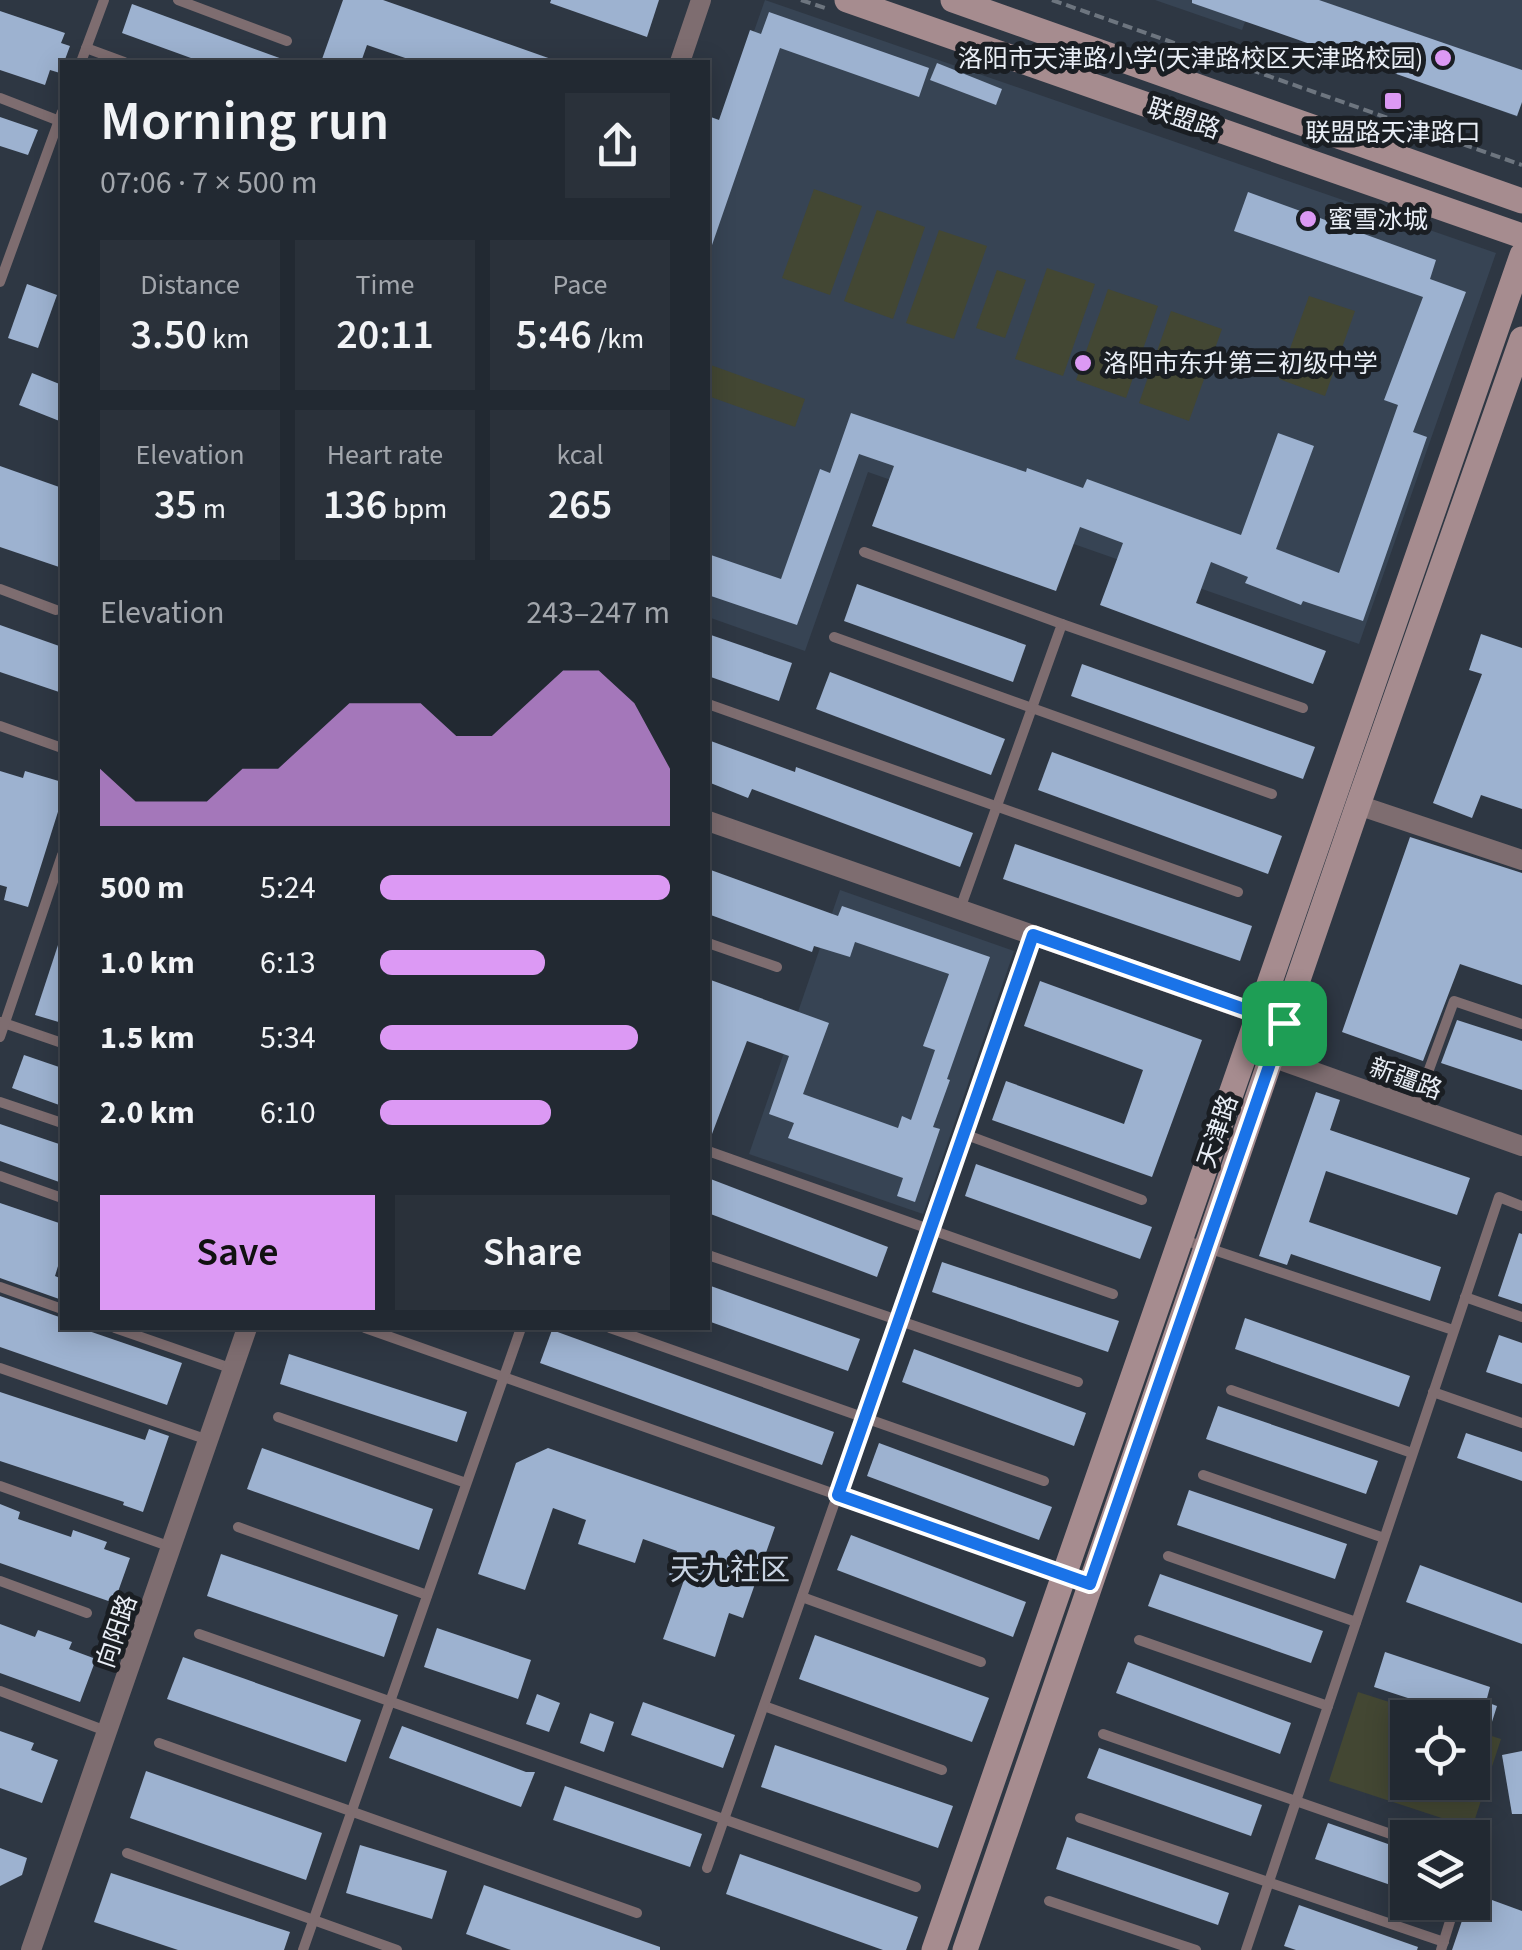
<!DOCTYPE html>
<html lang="en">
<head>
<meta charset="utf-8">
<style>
  :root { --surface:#222932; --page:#2a313a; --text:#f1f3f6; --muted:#a2a6ac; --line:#3f454d; --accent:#dc99f4 }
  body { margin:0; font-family:"Source Sans 3","Noto Sans SC",sans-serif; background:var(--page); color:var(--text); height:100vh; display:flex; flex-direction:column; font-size:38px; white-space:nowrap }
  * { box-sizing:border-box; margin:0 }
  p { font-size:32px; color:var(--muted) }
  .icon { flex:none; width:55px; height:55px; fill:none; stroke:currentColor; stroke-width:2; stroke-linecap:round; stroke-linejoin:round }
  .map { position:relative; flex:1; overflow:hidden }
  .drawer { position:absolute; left:60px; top:60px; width:650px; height:1270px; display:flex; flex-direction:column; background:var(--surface); border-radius:0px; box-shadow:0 5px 25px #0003,0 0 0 2px var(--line) }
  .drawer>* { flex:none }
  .tools { position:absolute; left:1390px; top:1700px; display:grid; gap:20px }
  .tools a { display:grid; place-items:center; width:100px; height:100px; border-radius:0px; background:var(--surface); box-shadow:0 5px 25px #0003,0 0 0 2px var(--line); font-size:50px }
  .pin { position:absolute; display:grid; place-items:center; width:85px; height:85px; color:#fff; margin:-42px; border-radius:20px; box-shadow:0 5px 15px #0006 }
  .round { display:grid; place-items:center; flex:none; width:105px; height:105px; border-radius:0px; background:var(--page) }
  .head { display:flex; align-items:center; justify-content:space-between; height:170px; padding:0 40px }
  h1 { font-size:55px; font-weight:600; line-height:75px }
  .metrics { display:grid; grid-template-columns:repeat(3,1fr); gap:15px; height:170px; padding:10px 40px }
  .metrics div { display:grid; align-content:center; border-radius:0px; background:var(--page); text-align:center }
  .metrics b { font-size:42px; font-weight:600 }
  .metrics small { font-size:28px; font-weight:400 }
  .metrics p { font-size:28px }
  .chart { height:280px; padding:20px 40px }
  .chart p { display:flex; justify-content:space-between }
  .chart svg { width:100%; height:180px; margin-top:10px; fill:var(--accent); opacity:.7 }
  .action { display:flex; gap:20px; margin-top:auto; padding:20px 40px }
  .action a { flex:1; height:115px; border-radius:0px; background:var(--accent); color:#111; font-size:40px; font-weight:600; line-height:115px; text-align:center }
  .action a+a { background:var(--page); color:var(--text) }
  ul { padding:0 40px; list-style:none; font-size:32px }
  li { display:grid; grid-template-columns:160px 120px 1fr; align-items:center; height:75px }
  li i { height:25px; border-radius:12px; background:var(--accent) }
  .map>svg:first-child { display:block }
  .built { fill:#374454 }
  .green { fill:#434733 }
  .building { fill:#9db2d0 }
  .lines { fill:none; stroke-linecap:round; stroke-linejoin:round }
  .path { stroke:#6d757f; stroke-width:4; stroke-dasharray:10 5; stroke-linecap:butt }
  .lane { stroke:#7e6d70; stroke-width:10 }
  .street { stroke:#7e6d70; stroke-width:20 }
  .secondary { stroke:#a68c8f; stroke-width:25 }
  .route-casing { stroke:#fff; stroke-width:20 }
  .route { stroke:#1a73e8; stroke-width:12 }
  .poi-dot { fill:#dc99f4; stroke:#1a1e23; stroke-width:4 }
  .labels { text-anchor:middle; stroke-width:10; stroke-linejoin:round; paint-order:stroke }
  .poi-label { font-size:25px; fill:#e9eef6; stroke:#1a1e23; text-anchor:start }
  .street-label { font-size:25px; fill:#e9eef6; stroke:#1a1e23 }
  .quarter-label { font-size:30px; fill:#c9d4e3; stroke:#1a1e23 }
</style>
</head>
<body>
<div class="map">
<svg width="1522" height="1950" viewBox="0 0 1522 1950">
  <rect width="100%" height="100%" fill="#2e3743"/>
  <g class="built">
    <polygon points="765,0 1496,253 1359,644 868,472 805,651 708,617 708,162"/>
    <polygon points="1155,0 1522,0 1522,103 1517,117 1248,14 1242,30"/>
    <polygon points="840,890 1014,951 923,1214 749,1154"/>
  </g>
  <g class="green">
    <polygon points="814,189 862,206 830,295 782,278"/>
    <polygon points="877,210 925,227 893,319 844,301"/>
    <polygon points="939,230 987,246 954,339 906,323"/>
    <polygon points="1047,268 1095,284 1063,376 1015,359"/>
    <polygon points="997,270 1026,280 1005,338 976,328"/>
    <polygon points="1108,289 1158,306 1126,398 1076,380"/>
    <polygon points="1309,296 1355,311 1325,396 1279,379"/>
    <polygon points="1171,311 1222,329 1189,421 1139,403"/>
    <polygon points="708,364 805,399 795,427 708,396"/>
    <polygon points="1358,1692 1436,1717 1408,1718 1408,1782 1472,1782 1473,1730 1501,1739 1472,1828 1329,1781"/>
  </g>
  <g class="building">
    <polygon points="343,0 383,0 554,60 554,62 417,62 367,45 361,62 321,62"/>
    <polygon points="551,0 659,0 647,37 550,3"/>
    <polygon points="1192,0 1319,0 1522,70 1522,102 1517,116 1192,3"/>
    <polygon points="132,4 285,60 285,62 202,62 122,33"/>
    <polygon points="0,11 65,33 61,43 70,46 60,73 50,70 45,85 0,70"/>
    <polygon points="769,12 929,68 919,97 780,48 711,248 708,247 708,116 719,120 750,30 761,34"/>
    <polygon points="937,63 1002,89 996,105 930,80"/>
    <polygon points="0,117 38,130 28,155 0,146"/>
    <polygon points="1248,192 1436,260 1430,279 1466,292 1413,432 1427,437 1363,621 1303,601 1301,605 1245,583 1248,577 1211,562 1196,603 1326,651 1313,684 1100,605 1123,543 1080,527 1056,591 872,526 894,466 859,454 797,625 708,595 708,554 781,579 820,469 830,473 851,413 1026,472 1027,468 1083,488 1087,479 1241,535 1278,433 1314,446 1276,549 1339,573 1398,405 1384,400 1423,297 1234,231"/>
    <polygon points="27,284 57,295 38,348 8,338"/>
    <polygon points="32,373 62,385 62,422 19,405"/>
    <polygon points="0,466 62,488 62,568 0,547"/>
    <polygon points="857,584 1026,645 1013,682 844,621"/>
    <polygon points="0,625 62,647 62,693 0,672"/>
    <polygon points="708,634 792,663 779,701 708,676"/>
    <polygon points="1481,634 1522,648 1522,809 1481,795 1472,818 1433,803 1482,674 1469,670"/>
    <polygon points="1082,664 1315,747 1303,779 1071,696"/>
    <polygon points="830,672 1005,739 991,775 816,709"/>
    <polygon points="708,740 795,772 796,767 973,833 960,867 752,789 748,798 708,782"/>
    <polygon points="1052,752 1282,836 1268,874 1038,790"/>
    <polygon points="0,771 23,778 25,771 62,782 62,799 28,907 4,900 7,887 0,885"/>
    <polygon points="1410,837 1522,873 1522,985 1460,964 1423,1061 1342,1032"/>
    <polygon points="1015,844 1252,926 1240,961 1003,879"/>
    <polygon points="708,869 838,916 842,906 990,957 947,1079 950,1080 933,1127 940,1129 915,1202 897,1196 903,1178 788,1138 794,1123 769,1114 789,1056 747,1041 709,1142 708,1142 708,979 829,1023 803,1094 898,1128 902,1116 911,1120 935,1050 923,1046 949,974 855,942 850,957 814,946 812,952 708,914"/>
    <polygon points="59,942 62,942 62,1023 35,1015"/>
    <polygon points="1040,981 1202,1040 1152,1177 992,1120 1006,1081 1124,1124 1143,1070 1024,1026"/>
    <polygon points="1457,1020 1522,1041 1522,1090 1441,1063"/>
    <polygon points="24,1055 62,1068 62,1106 12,1088"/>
    <polygon points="1316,1092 1340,1100 1330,1130 1470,1178 1457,1215 1326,1171 1309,1222 1441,1267 1430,1301 1291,1254 1287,1265 1259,1256"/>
    <polygon points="0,1124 62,1145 62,1183 0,1161"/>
    <polygon points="976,1164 1152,1227 1140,1259 965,1196"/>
    <polygon points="708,1178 888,1247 877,1277 708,1213"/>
    <polygon points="0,1203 62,1224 62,1253 55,1276 62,1279 62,1300 0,1278"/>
    <polygon points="1519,1233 1522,1234 1522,1304 1498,1296"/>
    <polygon points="942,1262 1119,1321 1108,1352 932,1292"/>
    <polygon points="708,1285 860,1339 848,1371 708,1321"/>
    <polygon points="0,1296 62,1318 62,1328 80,1328 182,1363 167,1405 0,1347"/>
    <polygon points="1245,1318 1410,1376 1399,1407 1235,1349"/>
    <polygon points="552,1330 834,1432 822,1465 540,1363"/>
    <polygon points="1499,1335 1522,1343 1522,1384 1486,1372"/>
    <polygon points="914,1349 1086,1413 1074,1446 902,1382"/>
    <polygon points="289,1354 467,1412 457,1442 280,1384"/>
    <polygon points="0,1392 145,1440 149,1429 169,1436 143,1512 123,1505 124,1502 0,1461"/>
    <polygon points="1218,1406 1378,1461 1366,1494 1206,1439"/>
    <polygon points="1466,1433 1522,1452 1522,1481 1457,1458"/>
    <polygon points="879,1443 1052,1507 1039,1540 867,1476"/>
    <polygon points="262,1448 433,1509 419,1550 247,1489"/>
    <polygon points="548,1448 775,1527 743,1618 729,1613 715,1657 663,1639 684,1580 669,1575 677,1551 643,1539 635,1563 578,1544 586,1520 553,1508 525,1590 478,1574 516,1463"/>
    <polygon points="1189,1490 1347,1544 1335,1579 1177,1525"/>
    <polygon points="0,1504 20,1512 18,1519 71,1537 73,1530 107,1542 104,1549 130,1558 114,1603 0,1563"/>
    <polygon points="851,1535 1026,1602 1013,1637 837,1570"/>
    <polygon points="221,1554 398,1615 384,1657 207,1596"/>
    <polygon points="1420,1565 1522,1603 1522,1644 1406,1602"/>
    <polygon points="1160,1574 1323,1631 1311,1663 1148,1606"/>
    <polygon points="0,1624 35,1637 38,1630 72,1642 69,1649 96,1659 80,1702 0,1673"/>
    <polygon points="437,1628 531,1660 518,1699 424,1667"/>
    <polygon points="815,1635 989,1698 972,1742 799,1679"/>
    <polygon points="1385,1652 1490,1687 1486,1702 1497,1706 1491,1725 1374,1687"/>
    <polygon points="183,1657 361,1720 346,1762 167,1699"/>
    <polygon points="1128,1662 1291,1723 1280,1754 1116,1693"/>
    <polygon points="537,1694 560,1703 549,1732 526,1724"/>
    <polygon points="643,1702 735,1735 723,1768 631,1735"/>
    <polygon points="590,1713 614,1722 604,1752 580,1743"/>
    <polygon points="402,1726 526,1772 535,1772 521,1807 389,1758"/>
    <polygon points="0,1731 34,1743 31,1750 58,1760 42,1803 0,1788"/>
    <polygon points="775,1745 953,1806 938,1848 761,1787"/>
    <polygon points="1099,1748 1262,1805 1251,1836 1087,1778"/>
    <polygon points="1522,1751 1522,1814 1512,1814 1502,1755"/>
    <polygon points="146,1771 322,1833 306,1880 130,1818"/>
    <polygon points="565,1786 702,1834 690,1867 553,1820"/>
    <polygon points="1328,1823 1408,1851 1408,1891 1315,1859"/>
    <polygon points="1067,1837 1229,1893 1218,1925 1056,1869"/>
    <polygon points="360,1845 447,1871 432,1919 346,1893"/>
    <polygon points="0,1848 27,1858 22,1875 0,1886"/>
    <polygon points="740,1854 918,1917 906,1950 883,1950 726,1894"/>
    <polygon points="111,1873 290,1932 284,1950 178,1950 94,1922"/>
    <polygon points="484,1885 660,1947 660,1950 511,1950 466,1934"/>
    <polygon points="1481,1896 1522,1911 1522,1950 1452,1950 1466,1909 1476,1912"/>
    <polygon points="1299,1905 1418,1947 1417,1950 1296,1950 1284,1946"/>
  </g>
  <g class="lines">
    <g class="path">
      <polyline points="801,0 825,8"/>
      <polyline points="1052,0 1522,165"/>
    </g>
    <g class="lane">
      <polyline points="178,0 287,41"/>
      <polyline points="86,48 124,62"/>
      <polyline points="81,62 104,0"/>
      <polyline points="0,98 62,122"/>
      <polyline points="0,282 62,112"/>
      <polyline points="864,552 1062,624 960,909"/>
      <polyline points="0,589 56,610"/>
      <polyline points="1062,624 1303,708"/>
      <polyline points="834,637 1272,794"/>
      <polyline points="708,704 1238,892"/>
      <polyline points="0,726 62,748"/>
      <polyline points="708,943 777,967"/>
      <polyline points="1,1022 62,1043"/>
      <polyline points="0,1037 62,855"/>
      <polyline points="0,1102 62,1123"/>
      <polyline points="1415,1108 1454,1001 1522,1024"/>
      <polyline points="964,1134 1142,1200"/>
      <polyline points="708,1151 1113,1294"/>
      <polyline points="0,1176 62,1198"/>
      <polyline points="1181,1239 1453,1330"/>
      <polyline points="708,1255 1078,1382"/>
      <polyline points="0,1287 62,1309"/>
      <polyline points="1465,1297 1522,1317"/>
      <polyline points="115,1328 233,1369"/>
      <polyline points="365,1328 1089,1584"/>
      <polyline points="610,1328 1044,1481"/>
      <polyline points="0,1368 208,1440"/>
      <polyline points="1231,1390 1412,1453"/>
      <polyline points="1433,1392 1522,1423"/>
      <polyline points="278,1417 466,1483"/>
      <polyline points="1203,1475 1384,1538"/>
      <polyline points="0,1486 171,1547"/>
      <polyline points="238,1527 427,1595"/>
      <polyline points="1168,1556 1356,1622"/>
      <polyline points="0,1581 87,1613"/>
      <polyline points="802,1597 981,1662"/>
      <polyline points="199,1634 916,1887"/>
      <polyline points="1139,1640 1328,1706"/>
      <polyline points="0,1691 106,1731"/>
      <polyline points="764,1706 942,1770"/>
      <polyline points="1103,1734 1408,1840"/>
      <polyline points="159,1743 637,1913"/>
      <polyline points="1080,1818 1444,1942"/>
      <polyline points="127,1853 397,1950"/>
      <polyline points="707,1868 1033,935"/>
      <polyline points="1049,1901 1196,1950"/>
      <polyline points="303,1950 521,1328"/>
      <polyline points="1246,1950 1499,1197 1522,1206"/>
      <polyline points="1441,1950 1456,1902"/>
    </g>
    <g class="street">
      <polyline points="680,62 701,0"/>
      <polyline points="1358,805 1522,860"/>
      <polyline points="708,821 1272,1019"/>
      <polyline points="1272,1057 1522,1146"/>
      <polyline points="31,1950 247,1328"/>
    </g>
    <g class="secondary">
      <polyline points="847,0 1522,236"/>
      <polyline points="953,0 1522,201"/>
      <polyline points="934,1950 1522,255"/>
      <polyline points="965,1950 1358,805 1522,339"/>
    </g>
  </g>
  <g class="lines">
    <g class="route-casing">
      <polygon id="route" points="1033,935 1284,1023 1090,1584 838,1495"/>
    </g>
    <use href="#route" class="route"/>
  </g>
  <g class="poi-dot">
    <circle cx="1443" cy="58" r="10"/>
    <rect x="1383" y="91" width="20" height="20" rx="5"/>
    <circle cx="1308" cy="219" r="10"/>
    <circle cx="1083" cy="363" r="10"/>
  </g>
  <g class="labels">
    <g class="poi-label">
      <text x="1423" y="67" text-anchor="end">洛阳市天津路小学(天津路校区天津路校园)</text>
      <text x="1393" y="141" text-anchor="middle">联盟路天津路口</text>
      <text x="1328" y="228">蜜雪冰城</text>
      <text x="1103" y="372">洛阳市东升第三初级中学</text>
    </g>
    <g class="street-label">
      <text transform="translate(1184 118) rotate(19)" y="9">联盟路</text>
      <text transform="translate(1406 1078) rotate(20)" y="9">新疆路</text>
      <text transform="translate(1217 1131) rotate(-71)" y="9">天津路</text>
      <text transform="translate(116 1631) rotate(-71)" y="9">向阳路</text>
    </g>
    <g class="quarter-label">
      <text x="730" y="1580">天九社区</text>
    </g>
  </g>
</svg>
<div class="tools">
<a><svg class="icon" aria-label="locate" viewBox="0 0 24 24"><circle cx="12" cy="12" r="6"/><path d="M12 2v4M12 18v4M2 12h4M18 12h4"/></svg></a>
<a><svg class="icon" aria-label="layers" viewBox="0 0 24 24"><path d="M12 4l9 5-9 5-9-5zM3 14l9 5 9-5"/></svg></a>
</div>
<div class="pin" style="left:1284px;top:1023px;background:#1e9e55"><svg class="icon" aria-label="arrive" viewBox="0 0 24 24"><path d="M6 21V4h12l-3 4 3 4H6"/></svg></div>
<section class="drawer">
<div class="head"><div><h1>Morning run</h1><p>07:06 · 7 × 500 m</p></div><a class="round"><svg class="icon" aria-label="share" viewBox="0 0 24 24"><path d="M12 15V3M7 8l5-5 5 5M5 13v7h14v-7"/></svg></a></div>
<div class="metrics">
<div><p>Distance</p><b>3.50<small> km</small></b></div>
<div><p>Time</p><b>20:11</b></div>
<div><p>Pace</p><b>5:46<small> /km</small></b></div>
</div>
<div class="metrics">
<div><p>Elevation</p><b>35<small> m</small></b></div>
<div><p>Heart rate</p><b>136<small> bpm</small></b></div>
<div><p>kcal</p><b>265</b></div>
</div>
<div class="chart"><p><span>Elevation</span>243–247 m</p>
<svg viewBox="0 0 160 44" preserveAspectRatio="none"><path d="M0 44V30L10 38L20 38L30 38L40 30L50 30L60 22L70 14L80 14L90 14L100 22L110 22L120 14L130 6L140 6L150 14L160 30V44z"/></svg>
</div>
<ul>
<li><b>500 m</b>5:24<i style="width:100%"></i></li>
<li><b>1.0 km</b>6:13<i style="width:57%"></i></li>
<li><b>1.5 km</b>5:34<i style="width:89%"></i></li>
<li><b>2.0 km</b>6:10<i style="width:59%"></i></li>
</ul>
<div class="action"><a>Save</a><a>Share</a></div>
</section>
</div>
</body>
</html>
